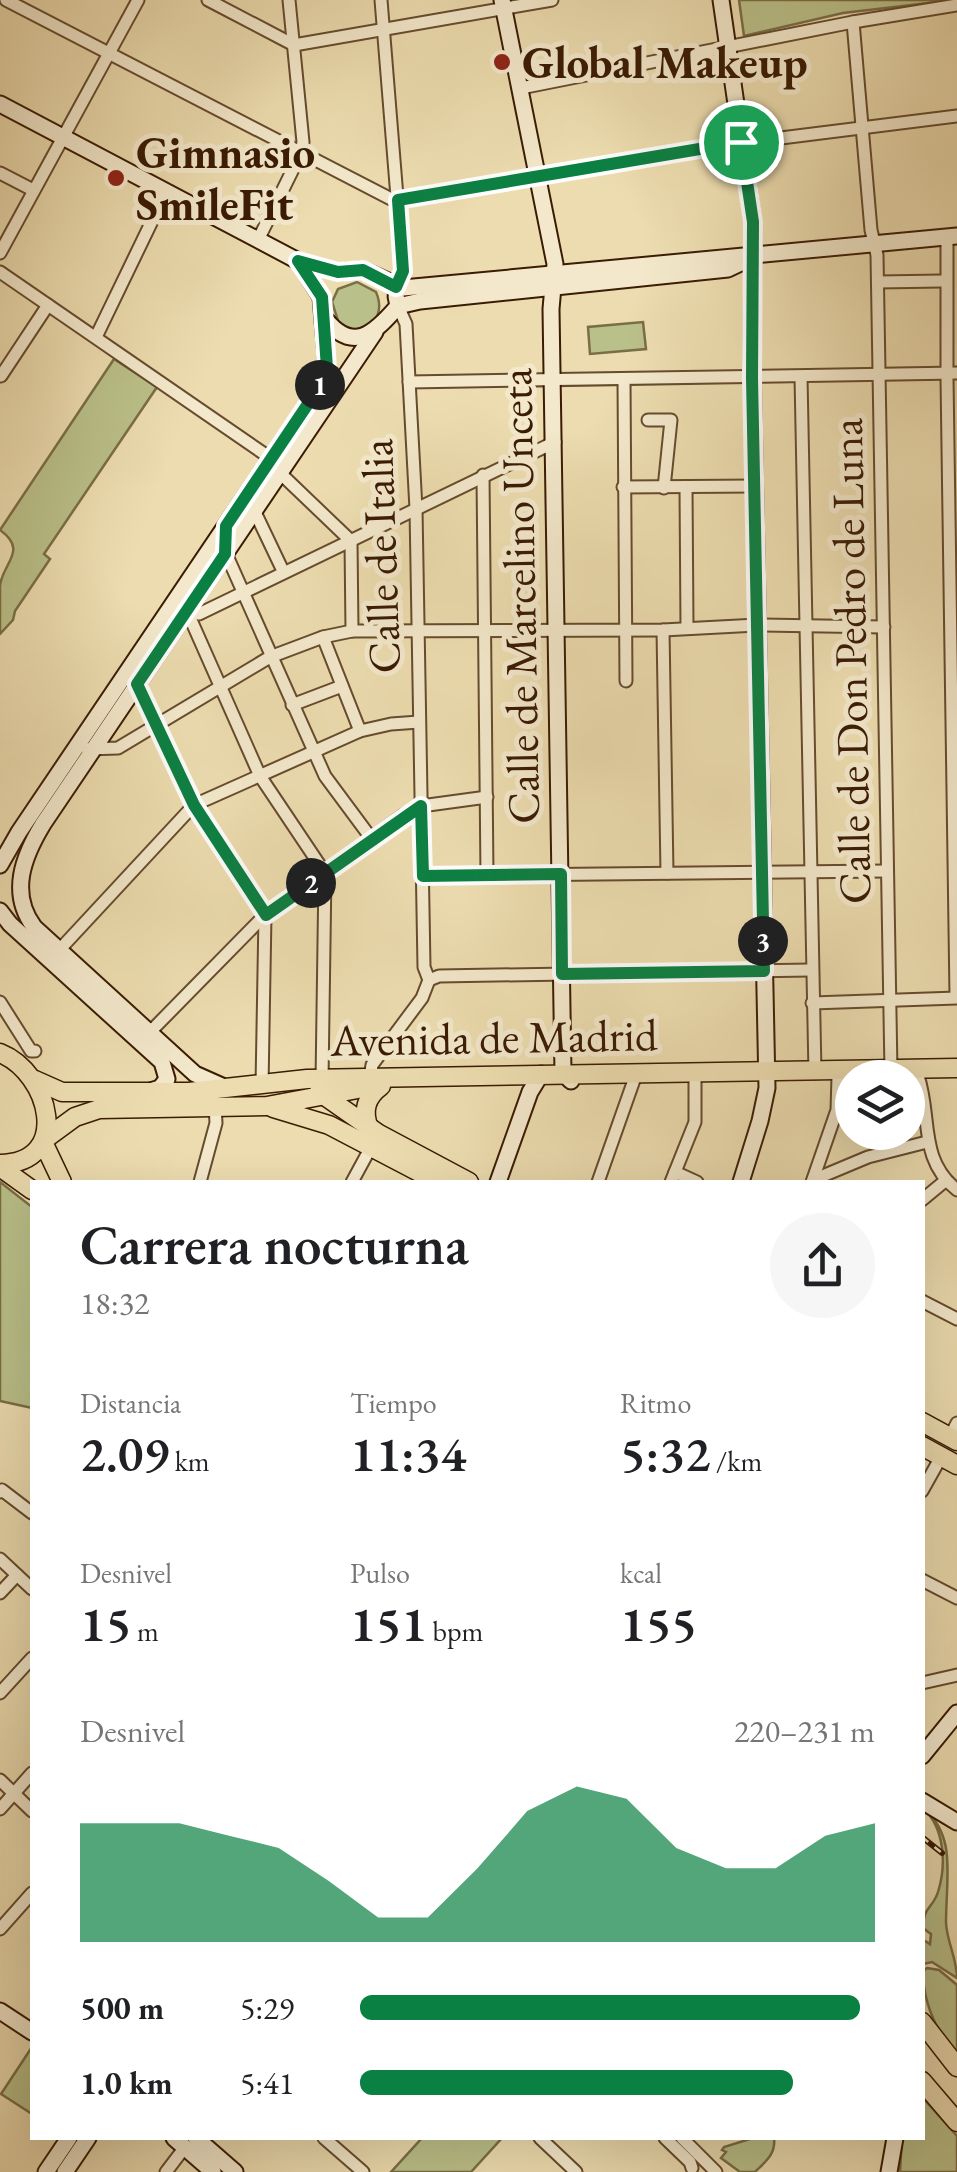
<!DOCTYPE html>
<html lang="es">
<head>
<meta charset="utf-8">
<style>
  :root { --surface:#fff; --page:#f6f6f6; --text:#202124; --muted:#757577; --accent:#0b8043 }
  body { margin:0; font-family:"EB Garamond",serif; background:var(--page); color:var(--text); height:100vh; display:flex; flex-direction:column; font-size:38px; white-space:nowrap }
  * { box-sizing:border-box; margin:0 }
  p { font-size:32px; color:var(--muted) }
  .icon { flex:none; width:55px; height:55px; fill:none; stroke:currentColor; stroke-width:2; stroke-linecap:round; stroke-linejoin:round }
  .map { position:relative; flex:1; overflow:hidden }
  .side { position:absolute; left:30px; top:1180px; width:895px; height:960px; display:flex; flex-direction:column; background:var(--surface); border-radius:0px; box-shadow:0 10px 40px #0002 }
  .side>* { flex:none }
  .buttons { position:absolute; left:835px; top:1060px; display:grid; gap:20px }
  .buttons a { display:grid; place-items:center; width:90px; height:90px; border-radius:50%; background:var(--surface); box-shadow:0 10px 40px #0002; font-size:50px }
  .pin { position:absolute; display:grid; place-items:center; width:85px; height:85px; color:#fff; margin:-42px; border:5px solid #fff; border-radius:50%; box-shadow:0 2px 10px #0007 }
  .km { position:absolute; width:50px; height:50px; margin:-25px; border-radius:50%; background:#222; color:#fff; font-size:28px; line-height:50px; text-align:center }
  .round { display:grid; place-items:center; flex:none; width:105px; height:105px; border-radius:52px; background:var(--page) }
  .overview { display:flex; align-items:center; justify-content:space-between; height:170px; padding:0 50px }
  h1 { font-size:55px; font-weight:600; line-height:75px }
  .figures { display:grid; grid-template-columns:repeat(3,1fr); gap:15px; height:170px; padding:10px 50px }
  .figures div { display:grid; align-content:center }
  .figures b { font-size:50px; font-weight:600 }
  .figures small { font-size:28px; font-weight:400 }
  .figures p { font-size:28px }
  .chart { height:280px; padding:20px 50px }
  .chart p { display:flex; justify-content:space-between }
  .chart svg { width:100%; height:180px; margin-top:10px; fill:var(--accent); opacity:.7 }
  ul { padding:0 50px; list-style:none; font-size:32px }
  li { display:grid; grid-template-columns:160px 120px 1fr; align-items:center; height:75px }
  li i { height:25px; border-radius:12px; background:var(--accent) }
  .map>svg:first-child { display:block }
  .green { fill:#bac089; stroke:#7a6e46; stroke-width:2.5 }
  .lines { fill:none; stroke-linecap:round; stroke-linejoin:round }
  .street-casing { stroke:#664b2e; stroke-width:15 }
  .secondary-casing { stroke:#3a1b03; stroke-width:19 }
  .primary-casing { stroke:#3a1b03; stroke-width:21 }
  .street { stroke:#f3e8cb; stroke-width:11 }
  .secondary { stroke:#f3e8cb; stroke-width:15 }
  .primary { stroke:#ecdcaf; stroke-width:18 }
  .rail-casing { stroke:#3a1b03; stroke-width:6 }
  .rail { stroke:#f3e8cb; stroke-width:2.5; stroke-dasharray:8; stroke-linecap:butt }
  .route-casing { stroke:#fff; stroke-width:20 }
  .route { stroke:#0b8043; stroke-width:12 }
  .poi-dot { fill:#8f2418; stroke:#f3e8cb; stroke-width:4 }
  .labels { text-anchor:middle; stroke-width:10; stroke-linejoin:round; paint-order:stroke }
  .poi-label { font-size:45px; font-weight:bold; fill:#3a1b03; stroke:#f3e8cb; text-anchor:start }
  .street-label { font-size:45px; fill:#3a1b03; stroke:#f3e8cb }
</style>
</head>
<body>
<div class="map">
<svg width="957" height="2172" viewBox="0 0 957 2172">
  <rect width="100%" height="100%" fill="#ecdcaf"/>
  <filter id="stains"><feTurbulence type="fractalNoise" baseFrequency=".002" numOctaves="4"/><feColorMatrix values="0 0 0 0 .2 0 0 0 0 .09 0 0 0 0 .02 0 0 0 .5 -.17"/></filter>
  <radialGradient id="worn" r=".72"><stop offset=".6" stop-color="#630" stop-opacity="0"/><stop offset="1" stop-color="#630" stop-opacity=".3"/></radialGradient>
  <g class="green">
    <polygon points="739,0 954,0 843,13 744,36"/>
    <path d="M 357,282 L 376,292 C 388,319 364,339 339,324 L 332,302 L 338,289 Z"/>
    <polygon points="643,322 646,349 590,354 588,327"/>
    <path d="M 114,359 L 157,387 L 44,554 L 50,559 L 15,611 L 13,620 L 0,634 C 0,618 0,602 0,586 C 2,563 29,551 0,530 Z"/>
    <polygon points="0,1182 32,1207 32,1408 0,1401"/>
    <path d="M 923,1808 C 957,1836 946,1876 946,1923 C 947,1942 957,1959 957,1978 L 932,1962 L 923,1964 L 922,1939 L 930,1944 L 931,1934 L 923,1928 C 923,1907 933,1908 938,1892 C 947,1863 944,1827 923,1808 Z"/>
    <path d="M 927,1968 L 939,1970 L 957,1985 L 957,2056 C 936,2031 923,2004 923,1971 Z"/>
    <polygon points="30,2050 32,2052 32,2114 1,2094"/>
    <polygon points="923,2098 957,2136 957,2172 900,2172 902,2138 922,2138"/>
    <polygon points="422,2138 502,2138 471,2172 391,2172"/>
    <path d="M 753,2138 L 774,2138 C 776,2154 766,2161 755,2172 L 740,2172 L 721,2158 L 726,2152 L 722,2150 L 724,2147 Z"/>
  </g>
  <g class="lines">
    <g class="street-casing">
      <g id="street">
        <polyline points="6,0 393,200 741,143 957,116"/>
        <polyline points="208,0 294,45 552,0"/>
        <polyline points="381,0 403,271 396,287"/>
        <polyline points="853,22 871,230 877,255 891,1072"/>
        <polyline points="521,88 853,22 957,5"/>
        <polyline points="0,173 33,190"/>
        <polyline points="258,240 301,153 303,142 289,0"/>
        <polyline points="0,253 138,0"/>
        <polyline points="0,272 263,453"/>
        <polyline points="878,282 942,281"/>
        <polyline points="398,306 406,324 416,509 424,967 429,980"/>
        <polyline points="96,337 166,192"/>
        <polyline points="947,368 947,237"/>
        <polyline points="1,376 48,305"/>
        <polyline points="801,377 815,1073"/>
        <polyline points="947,378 956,996"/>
        <polyline points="624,379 626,681"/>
        <polyline points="409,382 957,373"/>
        <polyline points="648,420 671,420 664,488"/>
        <polyline points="280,473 351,541 352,631"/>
        <polyline points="483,475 487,875"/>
        <polyline points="623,487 755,486"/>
        <polyline points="686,487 687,627"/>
        <polyline points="254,510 283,571"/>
        <polyline points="224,549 325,776 371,838"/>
        <polyline points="187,611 260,776 325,873 322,1081"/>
        <polyline points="199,614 555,442"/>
        <polyline points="663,630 667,873"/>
        <polyline points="323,637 360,731"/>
        <polyline points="137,685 194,805 265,915 262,1086"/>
        <polyline points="292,705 342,686"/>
        <polyline points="87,749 118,748 270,657 323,637 352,631 663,630 757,625 884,627"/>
        <polyline points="423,876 887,871"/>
        <polyline points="59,957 63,946 194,805 360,731 391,724 419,722"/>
        <polyline points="429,980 439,976 811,970"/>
        <polyline points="0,1002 31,1051 35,1051"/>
        <polyline points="812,1003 957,998"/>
        <polyline points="145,1032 154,1028 265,915 402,816 421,806 487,797"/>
        <path d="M 918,1076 C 932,1117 918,1159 957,1190"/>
        <polyline points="370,1078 372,1065 422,998 429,980"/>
        <polyline points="675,1172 697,1182"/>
        <polyline points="813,1180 868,1157 927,1142"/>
        <polyline points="200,1182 216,1123 215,1106"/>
        <polyline points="352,1182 371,1147"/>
        <polyline points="598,1182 634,1080"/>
        <polyline points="671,1182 695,1122 695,1079"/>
        <polyline points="812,1182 837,1110 838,1077"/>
        <polyline points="922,1200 945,1181"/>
        <polyline points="922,1301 957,1319"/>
        <polyline points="950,1437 957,1423"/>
        <polyline points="922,1491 941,1457"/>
        <polyline points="0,1492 2,1490 32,1513"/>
        <polyline points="0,1559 32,1589"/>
        <polyline points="922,1580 957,1598"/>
        <polyline points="0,1593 17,1575"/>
        <polyline points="922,1683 957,1675"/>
        <polyline points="0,1693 32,1658"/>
        <polyline points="0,1780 32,1811"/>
        <polyline points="0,1809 32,1773"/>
        <polyline points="0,1929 32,1893"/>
        <polyline points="324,2138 363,2172"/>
        <polyline points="540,2138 576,2172"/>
        <polyline points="665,2138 690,2162 692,2168"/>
        <polyline points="682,2138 716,2172"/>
        <polyline points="166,2172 185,2147"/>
      </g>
    </g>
    <g class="secondary-casing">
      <g id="secondary">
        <polyline points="502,0 555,264 551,309 563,1073 571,1081"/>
        <polyline points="721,0 753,222 752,359 767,1088 760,1121 741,1182"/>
        <polyline points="0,104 298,261 338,272 363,270 403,288 957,236"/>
        <polyline points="398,306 420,301 728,269 749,259"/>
        <path d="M 323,316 C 352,355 374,334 398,306 L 396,296"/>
        <polyline points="0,865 19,832 324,380 327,368 321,297 298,261"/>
        <polyline points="0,911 10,924 162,1062 167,1079 160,1088 147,1092"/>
        <path d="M 222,1086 L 195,1074 L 34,927 C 9,893 23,857 43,824 L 375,332"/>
        <polyline points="498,1182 530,1092 541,1074"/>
        <polyline points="922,1756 957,1713"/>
        <polyline points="922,1801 957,1822"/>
        <polyline points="0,2011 32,2032"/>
        <polyline points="174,2138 213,2172"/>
        <polyline points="196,2138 235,2172"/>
        <polyline points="46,2172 69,2138"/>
        <polyline points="65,2172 88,2138"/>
        <polyline points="889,2172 895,2138"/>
      </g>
    </g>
    <g class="primary-casing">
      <g id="primary">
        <path d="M 0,1053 C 50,1073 73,1163 0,1164"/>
        <polyline points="35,1080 62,1092 189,1092 307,1079 957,1068"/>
        <polyline points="319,1092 379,1134 469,1182"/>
        <polyline points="273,1108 329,1125 438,1182"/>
        <path d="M 369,1128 C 362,1111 366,1097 381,1086 L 376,1082"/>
        <polyline points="45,1139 75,1117 99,1109 267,1106 363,1088"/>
        <polyline points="43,1142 62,1182"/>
        <polyline points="0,1167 32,1190"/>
        <polyline points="922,1422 957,1441"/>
        <polyline points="922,1446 957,1465"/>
        <polyline points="922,2022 957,2067"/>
        <polyline points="922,2081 957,2122"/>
      </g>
    </g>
    <use href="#street" class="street"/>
    <use href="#secondary" class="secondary"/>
    <use href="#primary" class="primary"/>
    <g class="rail-casing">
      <polyline id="rail" points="922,1837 942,1853"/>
    </g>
    <use href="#rail" class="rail"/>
  </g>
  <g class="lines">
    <g class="route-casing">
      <polygon id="route" points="741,142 753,222 752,378 764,971 562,974 561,874 423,876 421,806 266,915 194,805 137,684 225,554 226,526 324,380 327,368 322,297 298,261 338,272 363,270 396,287 403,271 398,200"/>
    </g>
    <use href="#route" class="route"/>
  </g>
  <g class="poi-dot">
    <circle cx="502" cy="62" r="10"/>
    <circle cx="116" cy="178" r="10"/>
  </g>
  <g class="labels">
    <g class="poi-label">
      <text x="522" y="78">Global Makeup</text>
      <text x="136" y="168">Gimnasio<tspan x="136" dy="52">SmileFit</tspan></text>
    </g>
    <g class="street-label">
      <text transform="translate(380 556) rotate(-92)" y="16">Calle de Italia</text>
      <text transform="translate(519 596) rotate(-91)" y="16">Calle de Marcelino Unceta</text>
      <text transform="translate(850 661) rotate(-91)" y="16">Calle de Don Pedro de Luna</text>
      <text transform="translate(494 1037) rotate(-1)" y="16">Avenida de Madrid</text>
    </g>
  </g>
  <rect width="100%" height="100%" filter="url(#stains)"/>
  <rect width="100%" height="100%" fill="url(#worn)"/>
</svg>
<div class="buttons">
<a><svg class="icon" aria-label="layers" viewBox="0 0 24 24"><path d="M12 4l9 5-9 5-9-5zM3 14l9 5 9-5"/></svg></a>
</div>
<div class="pin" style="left:741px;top:142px;background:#1e9e55"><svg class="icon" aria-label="arrive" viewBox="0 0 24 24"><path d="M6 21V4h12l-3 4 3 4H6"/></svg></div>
<b class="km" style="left:320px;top:385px">1</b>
<b class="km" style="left:311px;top:883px">2</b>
<b class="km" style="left:763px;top:941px">3</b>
<section class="side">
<div class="overview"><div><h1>Carrera nocturna</h1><p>18:32</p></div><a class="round"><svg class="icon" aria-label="share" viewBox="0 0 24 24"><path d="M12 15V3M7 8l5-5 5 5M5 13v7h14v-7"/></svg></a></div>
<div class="figures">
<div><p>Distancia</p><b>2.09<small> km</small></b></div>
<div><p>Tiempo</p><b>11:34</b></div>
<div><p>Ritmo</p><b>5:32<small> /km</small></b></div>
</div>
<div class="figures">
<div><p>Desnivel</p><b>15<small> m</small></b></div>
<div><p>Pulso</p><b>151<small> bpm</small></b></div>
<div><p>kcal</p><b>155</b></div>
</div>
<div class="chart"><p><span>Desnivel</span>220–231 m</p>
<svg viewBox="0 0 160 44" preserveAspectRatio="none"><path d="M0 44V15L10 15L20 15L30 18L40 21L50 29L60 38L70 38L80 26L90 12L100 6L110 9L120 21L130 26L140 26L150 18L160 15V44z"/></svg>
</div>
<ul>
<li><b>500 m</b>5:29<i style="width:97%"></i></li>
<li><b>1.0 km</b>5:41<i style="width:84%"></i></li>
</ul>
</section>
</div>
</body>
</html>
